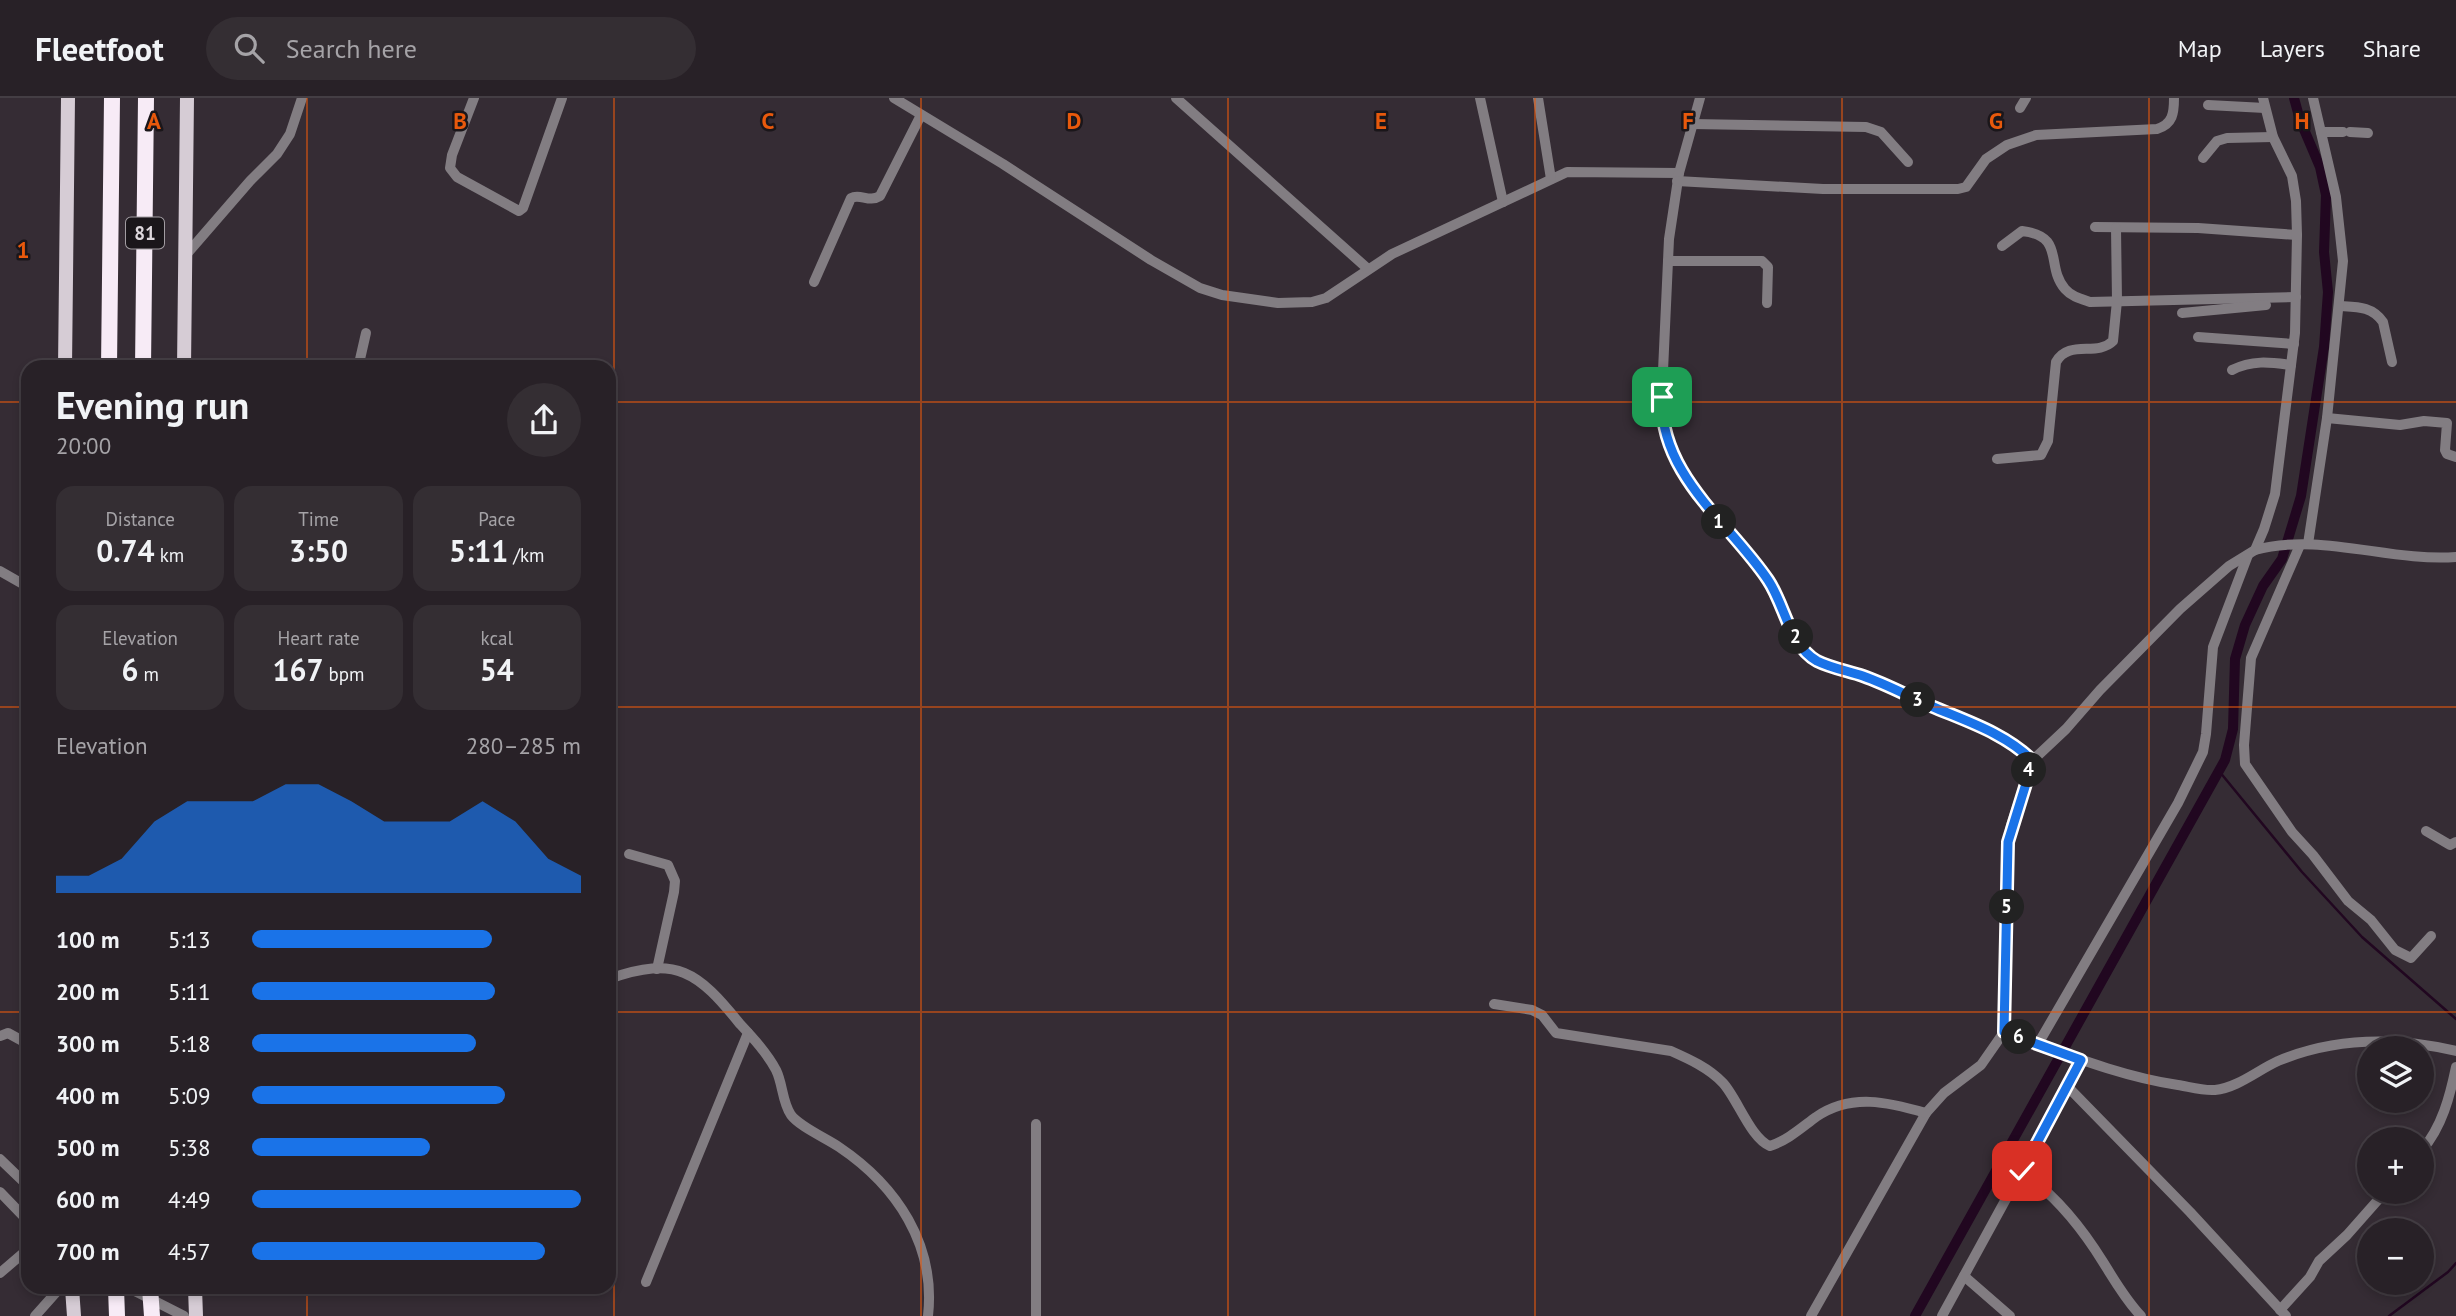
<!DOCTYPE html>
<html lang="en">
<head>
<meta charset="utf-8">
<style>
  :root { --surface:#282127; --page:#342e33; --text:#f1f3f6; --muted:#a5a3a7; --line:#443e44; --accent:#1a73e8 }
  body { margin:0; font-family:"PT Sans",sans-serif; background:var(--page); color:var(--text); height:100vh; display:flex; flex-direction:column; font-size:26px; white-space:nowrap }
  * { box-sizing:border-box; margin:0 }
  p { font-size:23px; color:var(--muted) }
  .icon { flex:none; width:38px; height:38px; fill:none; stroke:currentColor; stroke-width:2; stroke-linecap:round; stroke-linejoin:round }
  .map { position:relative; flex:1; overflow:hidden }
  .sheet { position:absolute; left:21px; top:262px; width:595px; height:934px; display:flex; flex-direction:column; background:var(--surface); border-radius:21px; box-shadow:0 4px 10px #0003,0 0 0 2px var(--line) }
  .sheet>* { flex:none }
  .controls { position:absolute; left:2357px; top:938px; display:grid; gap:14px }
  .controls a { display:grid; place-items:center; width:77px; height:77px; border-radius:50%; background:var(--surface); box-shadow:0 4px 10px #0003,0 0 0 2px var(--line); font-size:35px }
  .pin { position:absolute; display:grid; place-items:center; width:60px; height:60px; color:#fff; margin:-30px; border-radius:14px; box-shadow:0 4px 10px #0006 }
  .km { position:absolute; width:35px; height:35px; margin:-18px; border-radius:50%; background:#222; color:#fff; font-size:19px; line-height:35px; text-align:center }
  .round { display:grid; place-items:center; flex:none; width:74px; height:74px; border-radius:37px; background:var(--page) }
  .summary { display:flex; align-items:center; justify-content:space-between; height:119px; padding:0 35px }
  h1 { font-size:38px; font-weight:600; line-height:52px }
  .stats { display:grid; grid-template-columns:repeat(3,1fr); gap:10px; height:119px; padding:7px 35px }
  .stats div { display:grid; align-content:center; border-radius:18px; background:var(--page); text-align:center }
  .stats b { font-size:30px; font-weight:600 }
  .stats small { font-size:19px; font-weight:400 }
  .stats p { font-size:19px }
  .chart { height:196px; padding:14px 35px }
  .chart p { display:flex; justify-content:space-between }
  .chart svg { width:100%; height:126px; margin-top:7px; fill:var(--accent); opacity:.7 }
  ul { padding:0 35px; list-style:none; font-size:23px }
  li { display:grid; grid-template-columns:112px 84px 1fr; align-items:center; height:52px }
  li i { height:18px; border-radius:9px; background:var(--accent) }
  header { display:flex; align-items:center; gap:42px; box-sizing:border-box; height:98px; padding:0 35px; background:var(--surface); border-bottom:2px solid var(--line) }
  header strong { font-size:33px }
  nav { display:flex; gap:38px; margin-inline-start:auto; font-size:24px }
  .search { width:490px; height:63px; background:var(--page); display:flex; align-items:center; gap:18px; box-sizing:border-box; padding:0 24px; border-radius:38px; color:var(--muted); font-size:26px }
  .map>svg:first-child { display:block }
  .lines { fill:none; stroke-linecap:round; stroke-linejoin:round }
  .stream { stroke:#210720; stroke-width:2.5 }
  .canal { stroke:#210720; stroke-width:10 }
  .minor { stroke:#827d82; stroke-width:10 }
  .major { stroke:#d6ccd5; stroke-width:14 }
  .highway { stroke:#f7ebf6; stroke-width:16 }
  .route-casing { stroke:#fff; stroke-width:14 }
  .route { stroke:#1a73e8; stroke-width:9 }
  .grid { fill:none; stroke:#e8590c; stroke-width:2; stroke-opacity:0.55 }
  .labels { text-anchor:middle; stroke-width:5; stroke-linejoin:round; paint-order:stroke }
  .shield { fill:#1a161a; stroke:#a29da2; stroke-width:2 }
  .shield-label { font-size:19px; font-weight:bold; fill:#ddd7dc }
  .grid-label { font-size:23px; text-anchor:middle; font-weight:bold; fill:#e8590c; stroke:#1a161a; stroke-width:5; stroke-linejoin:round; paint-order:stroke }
</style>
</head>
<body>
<header>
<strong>Fleetfoot</strong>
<div class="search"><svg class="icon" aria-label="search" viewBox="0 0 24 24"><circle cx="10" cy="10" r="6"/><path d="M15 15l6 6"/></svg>Search here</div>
<nav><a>Map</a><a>Layers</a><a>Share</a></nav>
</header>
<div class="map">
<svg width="2456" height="1218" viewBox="0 0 2456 1218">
  <rect width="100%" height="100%" fill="#352c34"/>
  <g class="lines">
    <g class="stream">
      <polyline points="2219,673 2302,774 2362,839 2456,921"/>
      <polyline points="2389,1218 2448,1174 2456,1165"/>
    </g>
    <polyline class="canal" points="1915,1218 2225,662 2233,631 2235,561 2245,527 2263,488 2282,461 2301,398 2324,249 2328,194 2324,154 2326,97 2320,69 2300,22 2294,0"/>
    <g class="minor">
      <polyline points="474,0 452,57 450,70 457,79 519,113 523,110 562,0"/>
      <polyline points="894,0 1003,66 1151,162 1200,190 1222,197 1278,205 1312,204 1326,200 1392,156 1567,74 1679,75"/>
      <polyline points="1176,0 1368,171"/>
      <polyline points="1480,0 1503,104"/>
      <polyline points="1538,0 1551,81"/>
      <polyline points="1700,0 1679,75 1669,141 1661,317 1670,350 1679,368 1716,421 1752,460 1770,485 1789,527 1804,553 1817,563 1865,579 1999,638 2021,651 2033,662 2011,727 2008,744 2004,934 1981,967 1944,995 1926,1015 1811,1218"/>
      <polyline points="2208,7 2265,10"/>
      <polyline points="2020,10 2026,0"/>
      <polyline points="1692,26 1866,29 1881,34 1908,64"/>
      <polyline points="2321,34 2343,34"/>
      <polyline points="2350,34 2368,35"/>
      <polyline points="2203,60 2217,43 2227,40 2273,39"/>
      <path d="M 1677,83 L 1823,91 L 1958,91 L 1966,89 L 1986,61 L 2007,47 L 2036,37 L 2157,31 C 2173,26 2174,15 2174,0"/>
      <polyline points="2095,129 2198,130 2297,137"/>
      <path d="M 2002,148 L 2022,133 C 2066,138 2045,168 2065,191 C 2072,199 2081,201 2090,204 L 2296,199"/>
      <polyline points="185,158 250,83 277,56 290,36 302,0"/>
      <polyline points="1668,163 1762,163 1768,169 1767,205"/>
      <path d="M 814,184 L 851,100 C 860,95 869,105 880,98 L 921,17"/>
      <path d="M 2339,208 C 2357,209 2372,208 2383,224 L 2392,264"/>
      <polyline points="2182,215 2266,207"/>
      <polyline points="2198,239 2294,246"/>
      <polyline points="358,270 366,235"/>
      <path d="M 2232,272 C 2252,262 2269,264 2291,267"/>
      <polyline points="2327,320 2400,327 2424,323 2447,325 2445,352 2447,356 2456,359"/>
      <path d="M 1997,361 L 2041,357 L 2048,343 L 2056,264 C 2069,241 2097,259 2113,243 L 2117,203 L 2116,130"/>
      <polyline points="2308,446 2327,320 2343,163 2336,99 2313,0"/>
      <polyline points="2300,447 2251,560 2244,647 2245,666 2292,734 2313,757 2348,803 2371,822 2395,852 2411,860 2431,838"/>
      <path d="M 2255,452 C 2321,434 2389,464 2456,459"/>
      <polyline points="0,473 28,489"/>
      <polyline points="2033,662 2066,631 2100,592 2180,511 2229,468 2255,452 2264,431 2275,396 2295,235 2297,137 2296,103 2292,78 2273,39 2263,0"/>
      <polyline points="2426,733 2450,747 2456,744"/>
      <polyline points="629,756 668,767 675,783 674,794 657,871"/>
      <path d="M 609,881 C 677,857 698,874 740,926 C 753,940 767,955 776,972 C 783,986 782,1004 791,1017 C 800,1029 826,1040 839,1049 C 897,1088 936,1147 928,1218"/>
      <path d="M 1494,906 L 1532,912 L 1542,917 L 1556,935 L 1671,953 C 1689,961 1709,970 1723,985 C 1737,1000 1751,1041 1770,1048 C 1788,1042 1801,1030 1816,1019 C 1851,995 1888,1004 1926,1015"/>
      <path d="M 2004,934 C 2061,954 2118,978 2178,987 C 2190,989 2203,993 2215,992 C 2237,990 2258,972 2278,963 C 2336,939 2396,939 2456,953"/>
      <polyline points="0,938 8,935 28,946"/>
      <polyline points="2038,946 2178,705 2203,654 2206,636 2213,549 2248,457"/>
      <polyline points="2067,988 2190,1114 2286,1218"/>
      <path d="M 2422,1052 C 2442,1029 2450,998 2456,969"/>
      <polyline points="0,1061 28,1088"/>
      <path d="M 2022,1074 C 2054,1096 2082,1130 2103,1164 C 2115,1183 2125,1201 2141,1218"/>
      <polyline points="0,1094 28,1123"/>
      <polyline points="0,1175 28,1151"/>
      <polyline points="1964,1178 2010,1218"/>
      <polyline points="646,1184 748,935"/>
      <polyline points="129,1190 184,1218"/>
      <polyline points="2280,1212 2310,1179 2319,1163 2347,1137 2385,1094"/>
      <polyline points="35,1218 60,1190"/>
      <polyline points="1036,1218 1036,1026"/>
      <polyline points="1942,1218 2082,962"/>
    </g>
    <g class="major">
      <polyline points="65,270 68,0"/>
      <polyline points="184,270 187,0"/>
      <polyline points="72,1190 74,1218"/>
      <polyline points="195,1190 196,1218"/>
    </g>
    <g class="highway">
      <polyline points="109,270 112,0"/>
      <polyline points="143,270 146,0"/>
      <polyline points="116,1190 117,1218"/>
      <polyline points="150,1190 152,1218"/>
    </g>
  </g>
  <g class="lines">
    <g class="route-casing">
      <path id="route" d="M 1662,299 C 1659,377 1729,424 1768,482 C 1785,507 1789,547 1817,563 C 1831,570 1848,573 1863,578 C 1886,586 1908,598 1931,608 C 1966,623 2005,635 2033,663 L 2008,744 L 2004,934 L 2081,962 L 2022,1073"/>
    </g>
    <use href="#route" class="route"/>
  </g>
  <path class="grid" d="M 307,0 L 307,270M 614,0 L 614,1218M 921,0 L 921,1218M 1228,0 L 1228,1218M 1535,0 L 1535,1218M 1842,0 L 1842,1218M 2149,0 L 2149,1218M 0,304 L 28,304M 609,304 L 2456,304M 0,609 L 28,609M 609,609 L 2456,609M 0,914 L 28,914M 609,914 L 2456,914M 307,1190 L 307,1218"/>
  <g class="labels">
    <rect class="shield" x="126" y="119.5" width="38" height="31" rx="5"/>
    <g class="shield-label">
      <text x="145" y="142">81</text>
    </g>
  </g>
  <g class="grid-label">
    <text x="154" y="31">A</text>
    <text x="460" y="31">B</text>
    <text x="768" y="31">C</text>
    <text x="1074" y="31">D</text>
    <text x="1381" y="31">E</text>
    <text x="1688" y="31">F</text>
    <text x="1996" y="31">G</text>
    <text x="2302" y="31">H</text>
    <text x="23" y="160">1</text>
  </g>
</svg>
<div class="controls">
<a><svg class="icon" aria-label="layers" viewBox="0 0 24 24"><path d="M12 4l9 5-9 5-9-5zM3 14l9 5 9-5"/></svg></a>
<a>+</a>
<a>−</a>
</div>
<div class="pin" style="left:1662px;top:299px;background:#1e9e55"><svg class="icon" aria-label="arrive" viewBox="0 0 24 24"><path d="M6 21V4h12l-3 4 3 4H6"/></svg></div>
<div class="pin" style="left:2022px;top:1073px;background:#d93025"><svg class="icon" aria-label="check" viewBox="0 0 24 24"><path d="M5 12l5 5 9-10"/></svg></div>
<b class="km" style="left:1719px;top:424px">1</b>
<b class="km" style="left:1796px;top:539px">2</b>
<b class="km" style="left:1918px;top:602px">3</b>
<b class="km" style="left:2029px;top:672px">4</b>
<b class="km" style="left:2007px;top:809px">5</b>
<b class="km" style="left:2019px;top:939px">6</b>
<section class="sheet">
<div class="summary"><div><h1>Evening run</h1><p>20:00</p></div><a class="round"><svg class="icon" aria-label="share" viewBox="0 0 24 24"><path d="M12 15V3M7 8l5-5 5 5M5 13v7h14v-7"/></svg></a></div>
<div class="stats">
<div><p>Distance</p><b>0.74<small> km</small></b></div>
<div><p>Time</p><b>3:50</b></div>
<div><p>Pace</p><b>5:11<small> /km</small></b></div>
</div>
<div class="stats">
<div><p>Elevation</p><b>6<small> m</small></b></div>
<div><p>Heart rate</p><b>167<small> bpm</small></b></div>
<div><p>kcal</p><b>54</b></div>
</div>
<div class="chart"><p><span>Elevation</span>280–285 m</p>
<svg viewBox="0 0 160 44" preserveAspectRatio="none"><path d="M0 44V38L10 38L20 32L30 19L40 12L50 12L60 12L70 6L80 6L90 12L100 19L110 19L120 19L130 12L140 19L150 32L160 38V44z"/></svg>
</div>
<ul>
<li><b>100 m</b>5:13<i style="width:73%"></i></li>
<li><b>200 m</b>5:11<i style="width:74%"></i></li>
<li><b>300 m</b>5:18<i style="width:68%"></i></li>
<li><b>400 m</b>5:09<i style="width:77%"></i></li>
<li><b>500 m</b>5:38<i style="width:54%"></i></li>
<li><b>600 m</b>4:49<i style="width:100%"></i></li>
<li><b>700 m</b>4:57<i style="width:89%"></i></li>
</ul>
</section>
</div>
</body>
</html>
